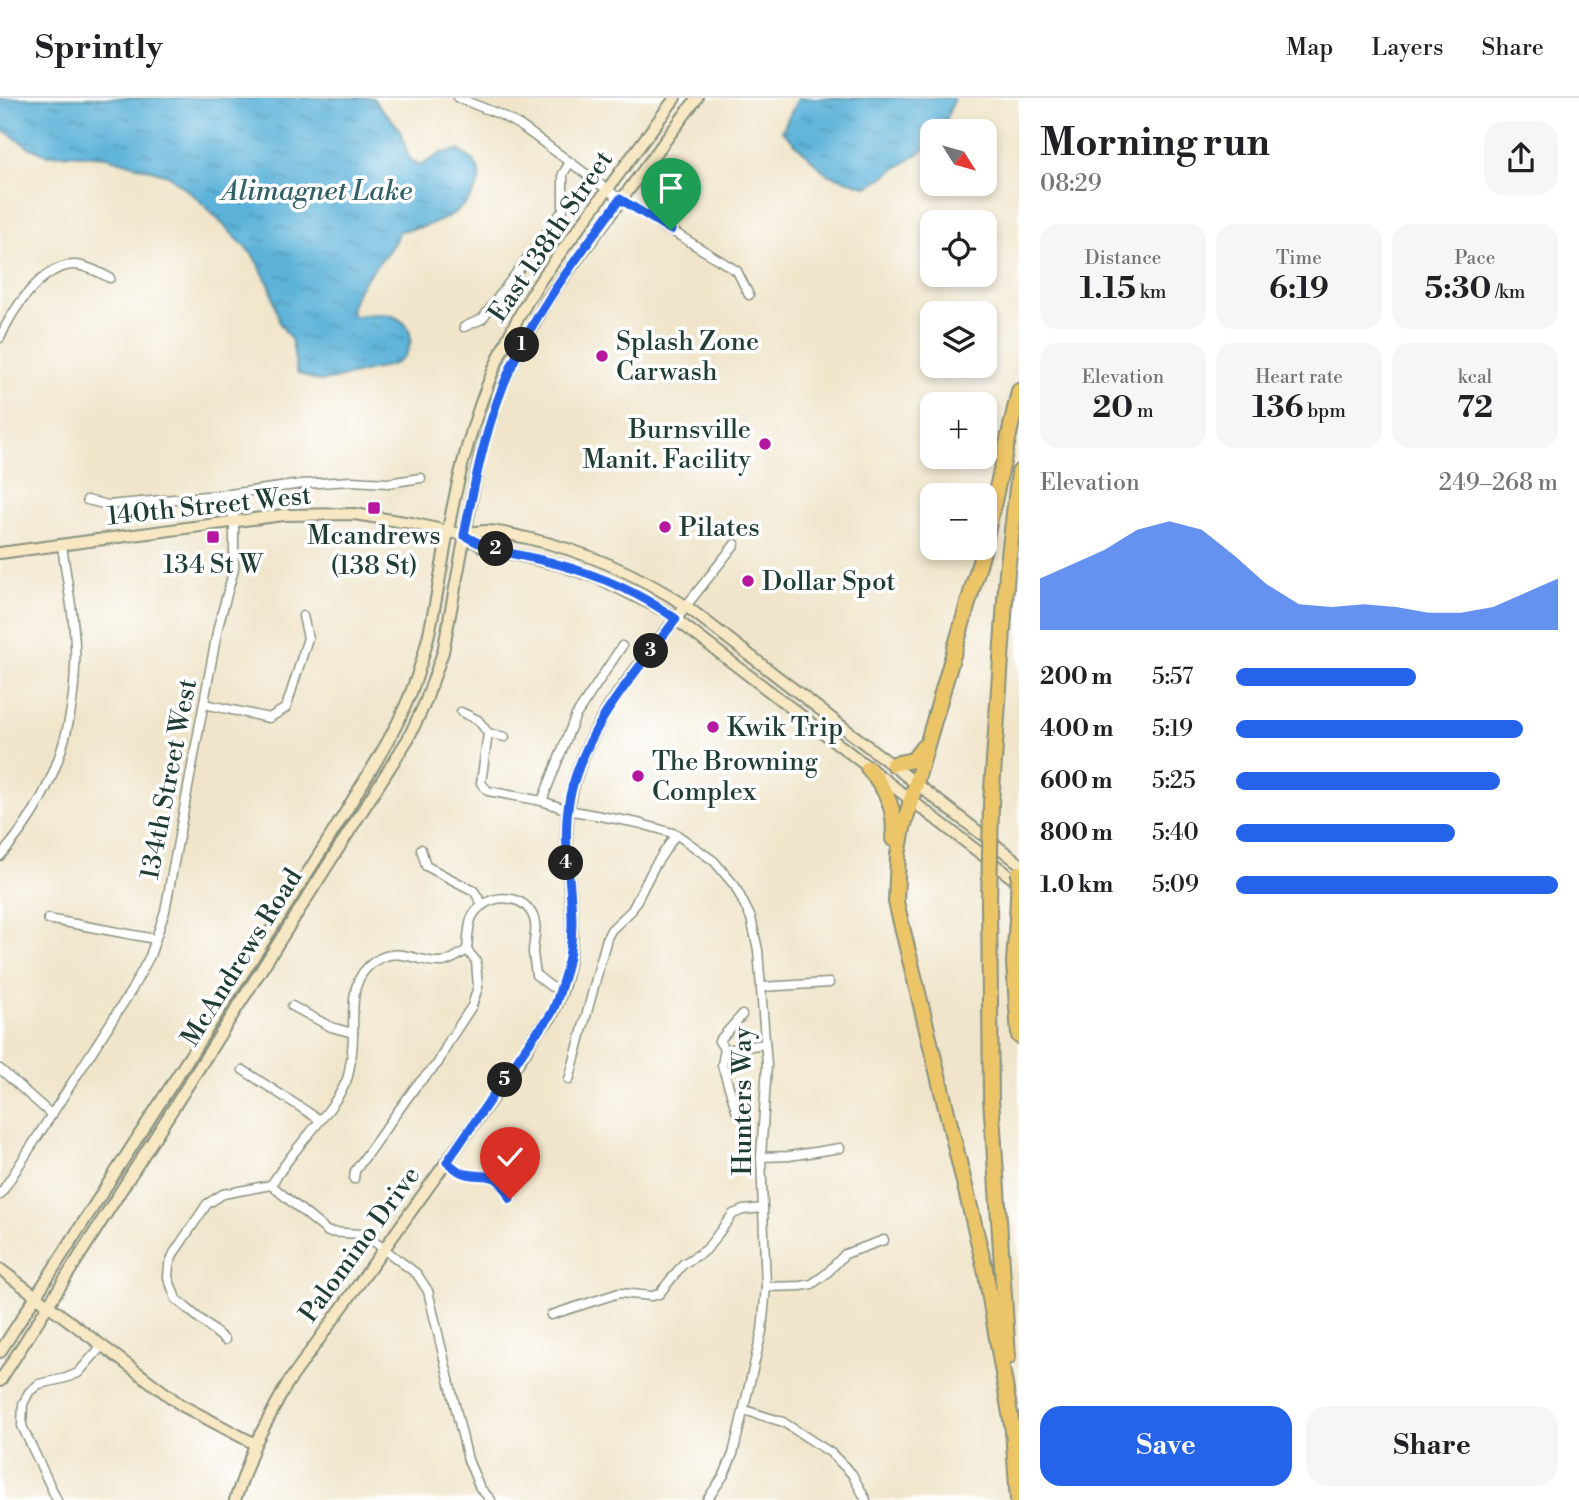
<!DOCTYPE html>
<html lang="en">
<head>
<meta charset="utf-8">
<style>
  :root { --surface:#fff; --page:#f6f6f6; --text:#202124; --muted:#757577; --line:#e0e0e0; --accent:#2563eb }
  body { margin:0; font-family:"Libre Bodoni",serif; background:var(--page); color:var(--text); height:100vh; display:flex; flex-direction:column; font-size:26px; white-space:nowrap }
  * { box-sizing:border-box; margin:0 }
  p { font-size:23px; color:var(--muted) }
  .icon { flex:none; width:38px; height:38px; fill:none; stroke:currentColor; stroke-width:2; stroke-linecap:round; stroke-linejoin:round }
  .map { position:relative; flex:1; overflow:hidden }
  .side { display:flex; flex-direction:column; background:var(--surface); width:560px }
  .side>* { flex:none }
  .needle { width:46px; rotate:127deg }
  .controls { position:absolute; left:920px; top:21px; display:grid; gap:14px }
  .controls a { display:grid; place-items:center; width:77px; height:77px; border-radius:14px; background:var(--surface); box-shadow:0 4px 10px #0003; font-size:35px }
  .pin { position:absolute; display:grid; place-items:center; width:60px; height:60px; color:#fff; margin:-72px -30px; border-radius:50% 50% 50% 0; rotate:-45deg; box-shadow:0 0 7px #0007 }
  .pin .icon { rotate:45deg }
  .km { position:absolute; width:35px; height:35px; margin:-18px; border-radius:50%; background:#222; color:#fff; font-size:19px; line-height:35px; text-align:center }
  .round { display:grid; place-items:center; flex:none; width:74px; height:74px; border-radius:21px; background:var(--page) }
  .head { display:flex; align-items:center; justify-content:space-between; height:119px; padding:0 21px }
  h1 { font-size:38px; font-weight:700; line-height:52px }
  .figures { display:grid; grid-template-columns:repeat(3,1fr); gap:10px; height:119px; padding:7px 21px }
  .figures div { display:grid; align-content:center; border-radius:18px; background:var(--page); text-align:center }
  .figures b { font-size:30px; font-weight:700 }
  .figures small { font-size:19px; font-weight:400 }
  .figures p { font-size:19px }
  .chart { height:196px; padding:14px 21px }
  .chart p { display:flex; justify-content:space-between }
  .chart svg { width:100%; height:126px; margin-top:7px; fill:var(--accent); opacity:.7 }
  .action { display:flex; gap:14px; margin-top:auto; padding:14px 21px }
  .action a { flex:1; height:80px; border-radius:21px; background:var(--accent); color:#fff; font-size:28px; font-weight:700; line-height:80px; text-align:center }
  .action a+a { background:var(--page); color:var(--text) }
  ul { padding:0 21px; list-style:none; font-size:23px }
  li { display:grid; grid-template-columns:112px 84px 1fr; align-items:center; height:52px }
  li i { height:18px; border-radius:9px; background:var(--accent) }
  header { display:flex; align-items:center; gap:42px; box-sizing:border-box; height:98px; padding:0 35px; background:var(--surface); border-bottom:2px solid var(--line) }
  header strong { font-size:33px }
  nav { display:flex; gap:38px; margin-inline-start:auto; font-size:24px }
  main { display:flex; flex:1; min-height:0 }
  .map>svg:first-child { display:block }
  .water { fill:url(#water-ripples); stroke:#3e7886; stroke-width:2 }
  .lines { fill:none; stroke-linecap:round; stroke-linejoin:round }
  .street-casing { stroke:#88917f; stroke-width:11 }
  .secondary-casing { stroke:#88917f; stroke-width:14 }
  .highway-casing { stroke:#88917f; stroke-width:18 }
  .street { stroke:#fff; stroke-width:8 }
  .secondary { stroke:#f7e8c3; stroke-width:10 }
  .highway { stroke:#ecc569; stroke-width:14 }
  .highway-bridge-casing { stroke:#88917f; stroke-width:18; stroke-linecap:butt }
  .highway-bridge { stroke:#ecc569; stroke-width:14 }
  .route-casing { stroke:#fff; stroke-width:14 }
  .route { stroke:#2563eb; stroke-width:9 }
  .poi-dot { fill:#b5179e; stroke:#fff; stroke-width:2.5 }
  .labels { text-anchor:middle; stroke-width:7; stroke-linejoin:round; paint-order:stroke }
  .street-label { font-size:26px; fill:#1f3d34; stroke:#fff }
  .poi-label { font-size:26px; fill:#1f3d34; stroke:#fff; text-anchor:start }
  .water-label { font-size:28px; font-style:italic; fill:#316066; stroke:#fff }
</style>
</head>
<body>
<header>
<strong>Sprintly</strong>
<nav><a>Map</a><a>Layers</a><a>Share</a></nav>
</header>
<main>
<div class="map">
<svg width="1019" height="1402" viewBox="0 0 1019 1402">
  <defs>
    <pattern id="water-ripples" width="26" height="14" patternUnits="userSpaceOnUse" patternTransform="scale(1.75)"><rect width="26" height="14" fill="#5cb2d9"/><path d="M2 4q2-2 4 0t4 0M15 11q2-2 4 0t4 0" fill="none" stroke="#4b92b1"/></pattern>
  </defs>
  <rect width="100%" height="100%" fill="#fff"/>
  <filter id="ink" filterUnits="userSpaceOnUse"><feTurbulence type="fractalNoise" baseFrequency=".0143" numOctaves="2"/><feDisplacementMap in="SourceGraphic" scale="14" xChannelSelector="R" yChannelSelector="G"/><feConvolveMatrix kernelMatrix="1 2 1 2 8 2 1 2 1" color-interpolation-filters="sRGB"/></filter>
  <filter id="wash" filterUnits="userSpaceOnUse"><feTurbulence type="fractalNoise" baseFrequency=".00686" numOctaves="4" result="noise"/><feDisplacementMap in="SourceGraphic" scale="28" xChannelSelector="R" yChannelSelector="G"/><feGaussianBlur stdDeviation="1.57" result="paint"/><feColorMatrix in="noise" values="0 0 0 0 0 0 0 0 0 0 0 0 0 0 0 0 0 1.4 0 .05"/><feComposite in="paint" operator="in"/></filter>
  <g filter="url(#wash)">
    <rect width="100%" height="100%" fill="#f0e5ca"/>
    <g class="water">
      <path d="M 0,0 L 373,0 C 380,12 392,19 399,31 C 408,45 402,62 421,67 L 442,55 L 458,52 C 462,55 468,58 472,62 C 493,83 463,113 442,122 C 429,128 414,131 399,133 C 392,160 347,187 352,218 C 365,218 382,213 395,219 C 417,229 414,254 396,265 C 392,268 330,282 323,283 C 315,283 305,278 297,274 L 292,243 L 280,226 L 270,188 L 253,157 L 198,101 L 168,77 L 107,59 L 68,56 L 47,57 L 29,49 L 0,30 Z"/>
      <polygon points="798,0 953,0 954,1 942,33 933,33 933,46 868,89 827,76 782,33"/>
    </g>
  </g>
  <g filter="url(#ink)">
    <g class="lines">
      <g class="street-casing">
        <g id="street">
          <polyline points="458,0 499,16 521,28 620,101 737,173 749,197"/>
          <polyline points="464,229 482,221 563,112 563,76 570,64"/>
          <path d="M 0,240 C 12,212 41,168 74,167 C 86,167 100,175 110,180"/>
          <polyline points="87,402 108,407 229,396 302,386 351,383 388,385 421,380"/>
          <polyline points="686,508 735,446"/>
          <polyline points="204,606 269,620 286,610 308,540 303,518"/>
          <polyline points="461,614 478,622 488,635 505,639"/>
          <polyline points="488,635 481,685 488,693 542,703 568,712 638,725 676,736 714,763 735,788 751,820 758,852 767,967 761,1059 766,1189 762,1233 733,1356 724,1377 707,1402"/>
          <polyline points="542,703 575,619 622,548"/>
          <polyline points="421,751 426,768 474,793 483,807"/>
          <path d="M 0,758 C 48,706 73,640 75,569 C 77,529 67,487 62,447"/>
          <polyline points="48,821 155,841"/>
          <polyline points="761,889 829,885"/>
          <polyline points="292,908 331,929 353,935"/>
          <polyline points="726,954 719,943 742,917"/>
          <polyline points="0,971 52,1017"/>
          <polyline points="243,972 320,1022"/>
          <polyline points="569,982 607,840 611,832 632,812 654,769 676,736"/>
          <polyline points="737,1015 722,967 724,956 732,951 765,946"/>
          <polyline points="761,1059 789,1058 840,1050"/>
          <path d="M 447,1064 C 452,1068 459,1075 466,1076 C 492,1081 497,1070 510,1101"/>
          <polyline points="354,1081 355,1073 416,988 438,965 449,943 472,908 478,889 476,863 467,852"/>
          <path d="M 271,1087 C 279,1075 287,1063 296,1052 C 310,1034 342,1000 348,978 C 351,964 353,950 353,936 C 354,909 349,880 375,863 C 400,847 419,866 443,864 C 451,863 460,856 467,852 C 468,842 468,827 472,819 C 484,796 520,793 532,816 C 539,828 533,842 533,855 C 534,862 535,870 536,877 L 550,888 L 560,892"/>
          <polyline points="271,1087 328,1134 361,1136 372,1142 417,1176 428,1193 468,1362 480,1390 491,1402"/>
          <polyline points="0,1097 131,893 150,858 165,813 218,529 234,471 234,423 229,396"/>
          <polyline points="766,1189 801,1188 812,1186 826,1176 845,1156 884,1142"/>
          <polyline points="551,1217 619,1195 652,1198 659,1196 683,1166 706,1152 733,1116 743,1112 763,1110"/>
          <polyline points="225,1242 176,1201 168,1179 169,1167 174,1155 207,1106 223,1096 271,1087"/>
          <polyline points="744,1312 783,1324 831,1355 852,1376 866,1402"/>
          <polyline points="57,1402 22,1328 23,1306 29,1294 39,1286 66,1280 78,1275 101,1249"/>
        </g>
      </g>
      <g class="secondary-casing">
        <g id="secondary">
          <path d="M 464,437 C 488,429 503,435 527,440 C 585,453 636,475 686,508 L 1019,765"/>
          <polyline points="0,455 283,417 354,416 411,425 464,437 483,449 560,467 601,481 665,513 1019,785"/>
          <polyline points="0,1171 181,1307 255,1346"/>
          <path d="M 0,1254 C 88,1115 179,977 267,838 C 298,790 329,742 358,693 C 374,667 391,641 403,613 C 433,549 438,481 452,412 C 469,329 495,251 542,180 L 675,0"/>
          <polyline points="0,1283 408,641 425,605 443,554 480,357 497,301 512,266 549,199 697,0"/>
          <path d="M 235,1402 L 255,1346 L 287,1286 L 524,956 C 528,948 532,940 538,933 C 542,928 549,923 552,917 C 565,890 573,854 572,824 C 571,781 561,740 571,697 C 587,623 641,566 686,508"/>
        </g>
      </g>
      <g class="highway-casing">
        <g id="highway">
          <polyline points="985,443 1019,293"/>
          <polyline points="984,450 903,730 898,757 896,804 985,1171 1014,1339"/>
          <polyline points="893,666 913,662 923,649"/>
          <path d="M 868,670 C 886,691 897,712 893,741"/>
          <polyline points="991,706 1007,474 1019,374"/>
          <polyline points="989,806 991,1000 1008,1259"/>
          <polyline points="1017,821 1014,865 1019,938"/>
          <polyline points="1013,1332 1018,1402"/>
        </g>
      </g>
      <use href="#street" class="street"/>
      <use href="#secondary" class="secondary"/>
      <use href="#highway" class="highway"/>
      <g class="highway-bridge-casing">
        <g id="highway-bridge">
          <polyline points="989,806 991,706"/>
          <polyline points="1017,821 1019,775"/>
        </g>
      </g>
      <use href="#highway-bridge" class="highway-bridge"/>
    </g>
  </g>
  <g class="lines" filter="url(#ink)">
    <g class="route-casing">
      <path id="route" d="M 510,1101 C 497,1071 492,1081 466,1076 C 459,1075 452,1068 447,1064 L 536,935 C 552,919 555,910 561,889 C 568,869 572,848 572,826 C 572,783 561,742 570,698 C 586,628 634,577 676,521 C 641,496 599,477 557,466 C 526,457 491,455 464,437 C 476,378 487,321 512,267 C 539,207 582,154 620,101 L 671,132"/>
    </g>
    <use href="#route" class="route"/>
  </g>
  <g class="poi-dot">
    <circle cx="602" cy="258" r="7"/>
    <circle cx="765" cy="346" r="7"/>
    <rect x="367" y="403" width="14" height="14" rx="3.5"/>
    <circle cx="665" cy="429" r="7"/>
    <rect x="206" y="432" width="14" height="14" rx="3.5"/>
    <circle cx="748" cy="483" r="7"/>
    <circle cx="713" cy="629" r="7"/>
    <circle cx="638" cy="678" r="7"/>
  </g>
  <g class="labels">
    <g class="street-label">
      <text transform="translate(550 138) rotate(-56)" y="9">East 138th Street</text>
      <text transform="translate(209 407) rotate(-6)" y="9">140th Street West</text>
      <text transform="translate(168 681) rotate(-79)" y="9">134th Street West</text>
      <text transform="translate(241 859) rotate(-58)" y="9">McAndrews Road</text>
      <text transform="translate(742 1003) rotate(-90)" y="9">Hunters Way</text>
      <text transform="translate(359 1146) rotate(-54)" y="9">Palomino Drive</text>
    </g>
    <g class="poi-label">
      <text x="616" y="252">Splash Zone<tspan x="616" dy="30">Carwash</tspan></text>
      <text x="751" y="340" text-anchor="end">Burnsville<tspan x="751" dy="30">Manit. Facility</tspan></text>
      <text x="679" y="438">Pilates</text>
      <text x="374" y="446" text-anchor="middle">Mcandrews<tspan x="374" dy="30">(138 St)</tspan></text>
      <text x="213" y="475" text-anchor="middle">134 St W</text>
      <text x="762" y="492">Dollar Spot</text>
      <text x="727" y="638">Kwik Trip</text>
      <text x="652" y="672">The Browning<tspan x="652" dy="30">Complex</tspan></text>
    </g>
    <g class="water-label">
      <text x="317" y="102">Alimagnet Lake</text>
    </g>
  </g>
</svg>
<div class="controls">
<a><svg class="needle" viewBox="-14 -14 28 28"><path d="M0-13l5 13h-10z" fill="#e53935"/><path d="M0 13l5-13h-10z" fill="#757577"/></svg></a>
<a><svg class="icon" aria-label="locate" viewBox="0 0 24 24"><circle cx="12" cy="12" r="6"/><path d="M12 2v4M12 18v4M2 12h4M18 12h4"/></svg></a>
<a><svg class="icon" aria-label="layers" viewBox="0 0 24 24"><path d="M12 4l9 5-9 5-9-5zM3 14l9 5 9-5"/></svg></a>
<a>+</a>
<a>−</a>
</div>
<div class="pin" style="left:671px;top:132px;background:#1e9e55"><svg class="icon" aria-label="arrive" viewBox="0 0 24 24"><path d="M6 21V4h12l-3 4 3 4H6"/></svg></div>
<div class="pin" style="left:510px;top:1101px;background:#d93025"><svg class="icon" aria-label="check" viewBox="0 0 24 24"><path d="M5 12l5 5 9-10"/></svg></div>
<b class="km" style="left:522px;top:247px">1</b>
<b class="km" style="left:496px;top:451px">2</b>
<b class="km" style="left:651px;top:553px">3</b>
<b class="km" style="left:566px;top:765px">4</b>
<b class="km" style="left:505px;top:982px">5</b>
</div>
<section class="side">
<div class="head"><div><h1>Morning run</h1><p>08:29</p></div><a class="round"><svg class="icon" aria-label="share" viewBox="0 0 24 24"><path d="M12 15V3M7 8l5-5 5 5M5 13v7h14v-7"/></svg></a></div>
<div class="figures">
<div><p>Distance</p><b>1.15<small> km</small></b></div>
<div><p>Time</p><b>6:19</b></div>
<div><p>Pace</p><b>5:30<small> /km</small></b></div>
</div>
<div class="figures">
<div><p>Elevation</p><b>20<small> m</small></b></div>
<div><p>Heart rate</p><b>136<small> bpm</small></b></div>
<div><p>kcal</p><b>72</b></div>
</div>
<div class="chart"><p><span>Elevation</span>249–268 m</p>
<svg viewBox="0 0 160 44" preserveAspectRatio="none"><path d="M0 44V26L10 21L20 16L30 9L40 6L50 9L60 18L70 28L80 35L90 36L100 35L110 36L120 38L130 38L140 36L150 31L160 26V44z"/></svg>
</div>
<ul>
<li><b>200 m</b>5:57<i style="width:56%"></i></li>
<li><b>400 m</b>5:19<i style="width:89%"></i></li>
<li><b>600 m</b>5:25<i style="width:82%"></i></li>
<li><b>800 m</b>5:40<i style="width:68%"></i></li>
<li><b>1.0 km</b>5:09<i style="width:100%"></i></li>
</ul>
<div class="action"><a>Save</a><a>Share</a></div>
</section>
</main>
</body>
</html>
